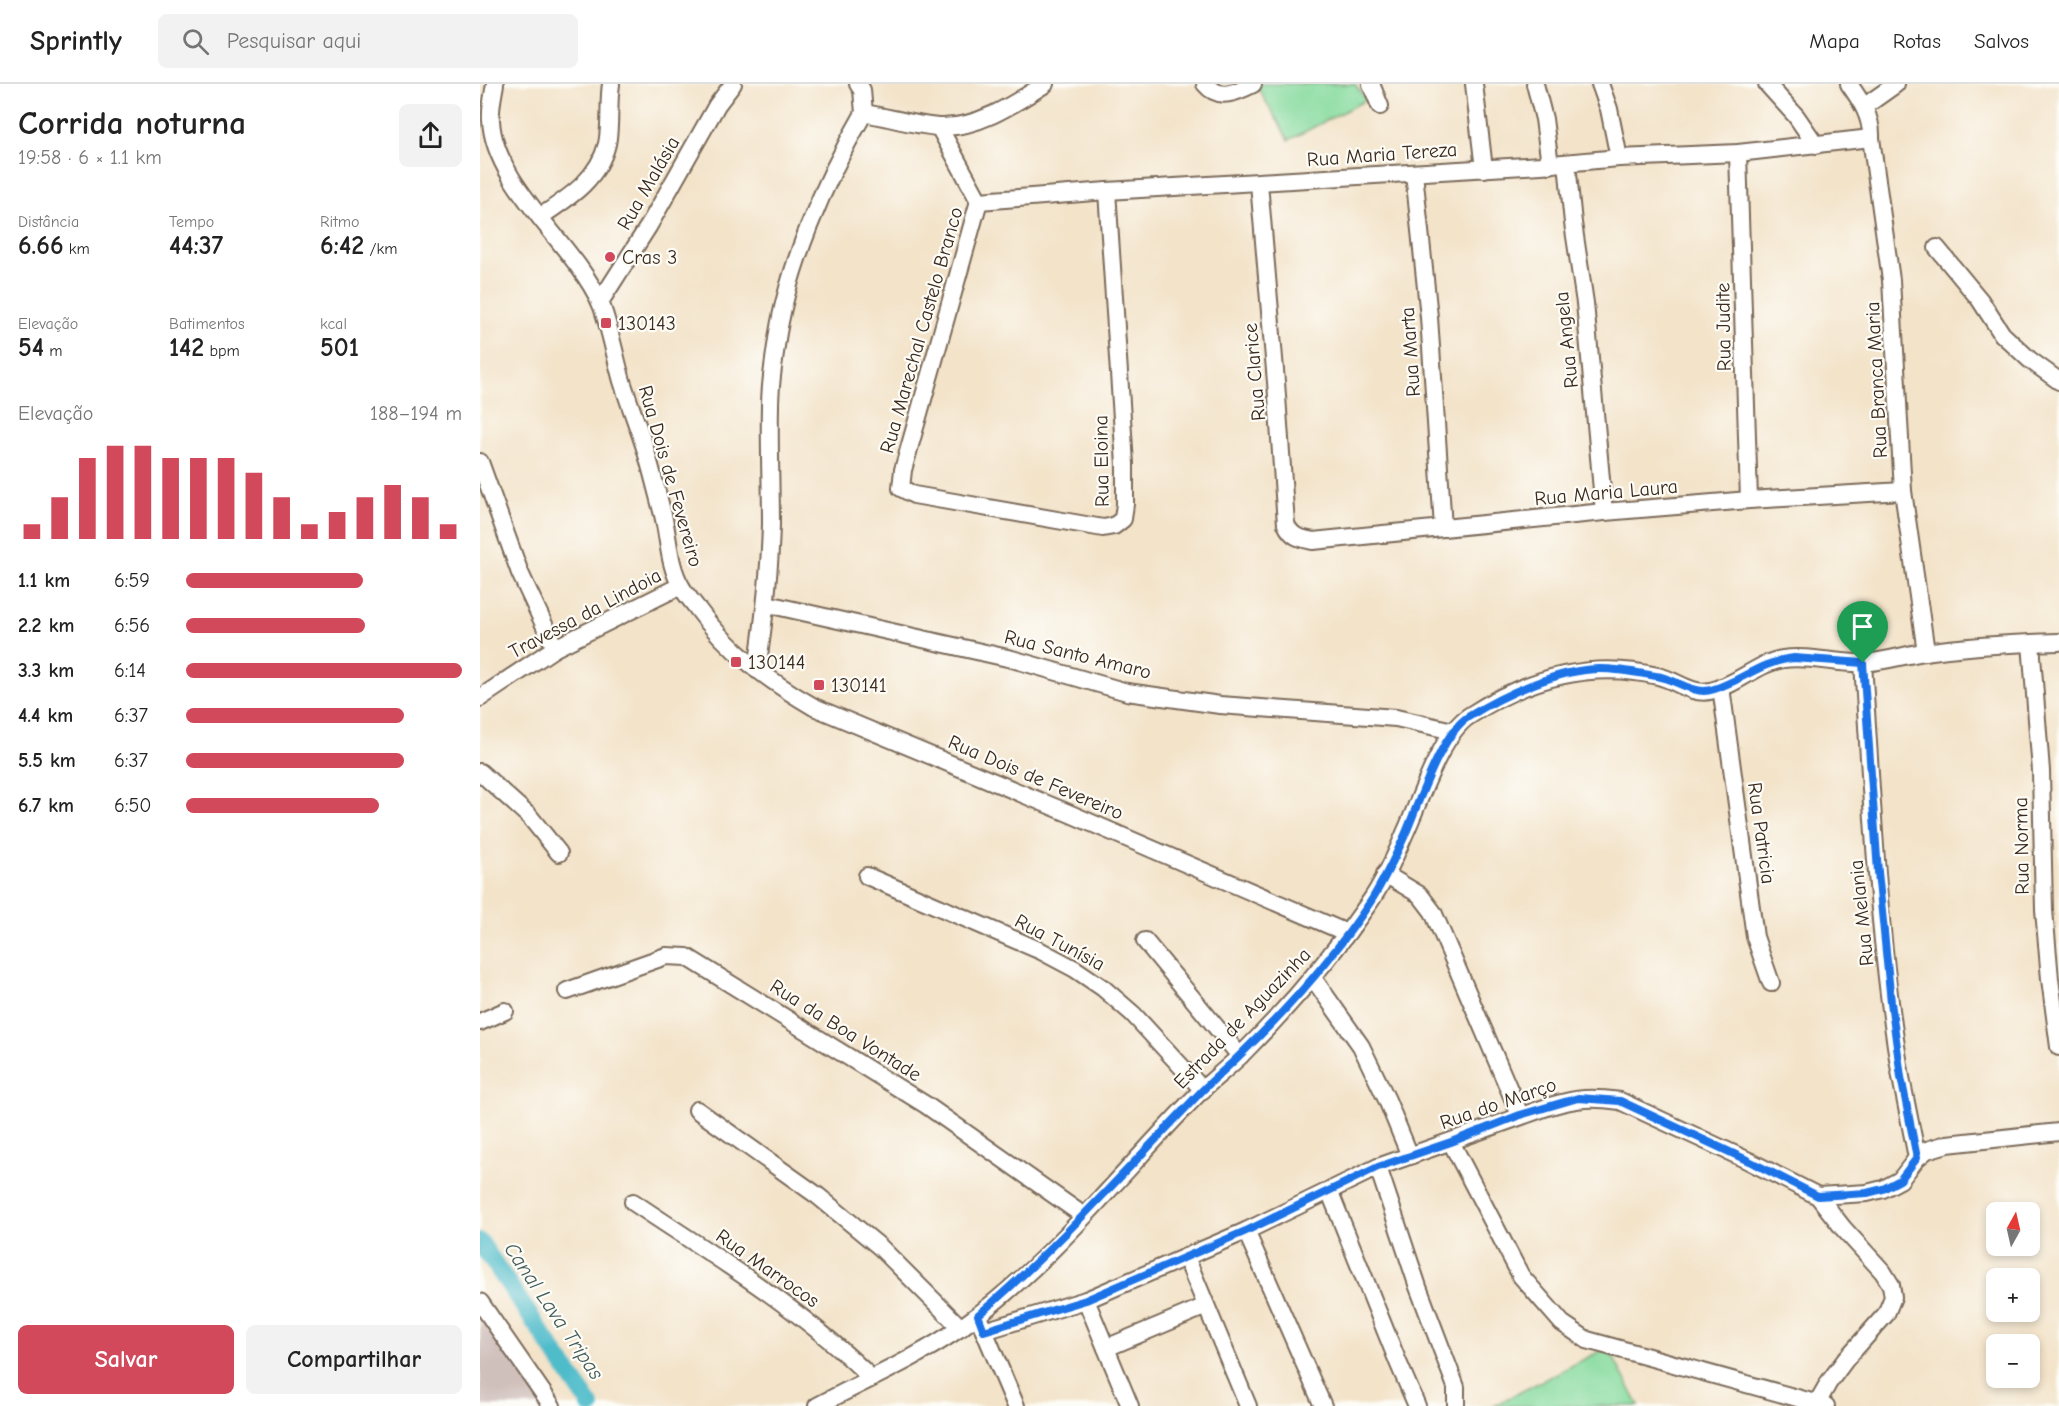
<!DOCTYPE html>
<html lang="pt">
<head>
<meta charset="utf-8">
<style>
  :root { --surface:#fff; --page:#f2f2f2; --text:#222; --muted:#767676; --line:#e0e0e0; --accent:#d1495b }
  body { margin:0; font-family:"Comic Neue",sans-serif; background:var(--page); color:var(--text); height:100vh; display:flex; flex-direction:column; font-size:22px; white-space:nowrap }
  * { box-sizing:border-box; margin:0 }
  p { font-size:20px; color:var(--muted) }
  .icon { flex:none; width:33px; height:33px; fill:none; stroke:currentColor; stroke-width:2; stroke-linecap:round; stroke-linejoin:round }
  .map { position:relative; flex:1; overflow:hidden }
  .side { display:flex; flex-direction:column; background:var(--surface); width:480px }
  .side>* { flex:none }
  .needle { width:39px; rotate:8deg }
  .buttons { position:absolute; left:1506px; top:1118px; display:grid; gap:12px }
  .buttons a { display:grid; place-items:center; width:54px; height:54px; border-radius:9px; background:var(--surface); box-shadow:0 3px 9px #0003; font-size:30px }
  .pin { position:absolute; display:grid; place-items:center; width:51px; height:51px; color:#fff; margin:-62px -26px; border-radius:50% 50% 50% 0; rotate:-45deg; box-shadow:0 0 6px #0007 }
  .pin .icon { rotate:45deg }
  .round { display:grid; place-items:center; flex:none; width:63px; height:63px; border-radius:9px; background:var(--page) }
  .overview { display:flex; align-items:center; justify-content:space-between; height:102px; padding:0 18px }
  h1 { font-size:33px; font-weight:600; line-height:45px }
  .figures { display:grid; grid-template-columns:repeat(3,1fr); gap:9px; height:102px; padding:6px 18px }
  .figures div { display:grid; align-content:center }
  .figures b { font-size:26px; font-weight:600 }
  .figures small { font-size:16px; font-weight:400 }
  .figures p { font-size:16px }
  .chart { height:168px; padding:12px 18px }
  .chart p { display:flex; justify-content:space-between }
  .chart svg { width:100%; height:108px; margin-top:6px; stroke:var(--accent); stroke-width:6 }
  .cta { display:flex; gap:12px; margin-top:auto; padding:12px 18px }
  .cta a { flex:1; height:69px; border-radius:9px; background:var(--accent); color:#fff; font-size:24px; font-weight:600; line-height:69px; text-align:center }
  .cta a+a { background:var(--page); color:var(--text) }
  ul { padding:0 18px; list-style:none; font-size:20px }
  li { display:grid; grid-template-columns:96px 72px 1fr; align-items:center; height:45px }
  li i { height:15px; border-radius:8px; background:var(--accent) }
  header { display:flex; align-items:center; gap:36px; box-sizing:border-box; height:84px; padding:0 30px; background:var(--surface); border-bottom:2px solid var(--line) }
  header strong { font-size:28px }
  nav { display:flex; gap:33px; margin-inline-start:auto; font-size:21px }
  .search { width:420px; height:54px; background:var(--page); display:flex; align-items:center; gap:15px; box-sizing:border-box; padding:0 21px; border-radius:9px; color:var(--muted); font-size:22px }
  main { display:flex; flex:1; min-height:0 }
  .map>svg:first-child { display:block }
  .industrial { fill:#d0c0bc }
  .green { fill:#85da9d; stroke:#60825e; stroke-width:1.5 }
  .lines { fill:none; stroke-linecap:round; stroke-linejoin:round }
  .canal { stroke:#50bcca; stroke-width:18 }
  .minor-casing { stroke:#7b6b5a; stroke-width:20 }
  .minor { stroke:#fff; stroke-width:16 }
  .route-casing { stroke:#fff; stroke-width:12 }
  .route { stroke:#1a73e8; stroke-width:8 }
  .poi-dot { fill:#d1495b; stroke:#fdfcf7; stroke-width:2 }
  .labels { text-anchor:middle; stroke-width:4.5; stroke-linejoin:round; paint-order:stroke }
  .street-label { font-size:20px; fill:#3b2a1e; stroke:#fdfcf7 }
  .poi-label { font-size:20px; fill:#3b2a1e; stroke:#fdfcf7; text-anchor:start }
  .water-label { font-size:21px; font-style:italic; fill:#425d5a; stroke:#fdfcf7 }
</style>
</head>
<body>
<header>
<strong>Sprintly</strong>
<div class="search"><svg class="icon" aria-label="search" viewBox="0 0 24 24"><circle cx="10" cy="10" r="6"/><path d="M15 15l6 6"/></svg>Pesquisar aqui</div>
<nav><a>Mapa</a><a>Rotas</a><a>Salvos</a></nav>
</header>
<main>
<section class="side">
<div class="overview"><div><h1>Corrida noturna</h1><p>19:58 · 6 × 1.1 km</p></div><a class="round"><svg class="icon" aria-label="share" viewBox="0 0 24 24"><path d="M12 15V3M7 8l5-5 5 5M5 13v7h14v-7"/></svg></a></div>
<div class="figures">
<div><p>Distância</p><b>6.66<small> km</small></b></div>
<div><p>Tempo</p><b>44:37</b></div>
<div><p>Ritmo</p><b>6:42<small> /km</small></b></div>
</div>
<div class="figures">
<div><p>Elevação</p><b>54<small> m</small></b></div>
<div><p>Batimentos</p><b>142<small> bpm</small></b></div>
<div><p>kcal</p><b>501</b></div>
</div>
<div class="chart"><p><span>Elevação</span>188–194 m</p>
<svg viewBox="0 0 160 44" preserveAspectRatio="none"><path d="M5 44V38M15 44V27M25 44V11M35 44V6M45 44V6M55 44V11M65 44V11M75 44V11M85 44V17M95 44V27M105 44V38M115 44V33M125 44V27M135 44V22M145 44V27M155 44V38"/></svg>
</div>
<ul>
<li><b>1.1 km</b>6:59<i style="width:64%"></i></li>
<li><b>2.2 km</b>6:56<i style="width:65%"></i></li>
<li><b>3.3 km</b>6:14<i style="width:100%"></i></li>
<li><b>4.4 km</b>6:37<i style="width:79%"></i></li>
<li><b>5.5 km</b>6:37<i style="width:79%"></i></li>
<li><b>6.7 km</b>6:50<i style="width:70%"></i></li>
</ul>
<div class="cta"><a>Salvar</a><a>Compartilhar</a></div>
</section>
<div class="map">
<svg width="1579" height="1322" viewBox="0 0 1579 1322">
  <rect width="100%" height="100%" fill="#fdfcf7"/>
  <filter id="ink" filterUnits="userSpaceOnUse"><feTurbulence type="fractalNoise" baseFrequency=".0167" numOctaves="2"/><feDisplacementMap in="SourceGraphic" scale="12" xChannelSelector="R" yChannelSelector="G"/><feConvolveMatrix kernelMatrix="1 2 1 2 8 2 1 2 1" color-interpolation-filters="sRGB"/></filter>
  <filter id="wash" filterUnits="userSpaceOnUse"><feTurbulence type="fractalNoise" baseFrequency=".008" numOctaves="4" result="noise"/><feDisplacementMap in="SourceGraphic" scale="24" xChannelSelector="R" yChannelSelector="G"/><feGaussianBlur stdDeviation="1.35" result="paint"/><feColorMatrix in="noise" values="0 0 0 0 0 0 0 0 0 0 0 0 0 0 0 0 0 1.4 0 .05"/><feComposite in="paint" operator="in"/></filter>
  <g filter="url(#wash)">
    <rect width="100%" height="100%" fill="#f3e3c9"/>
    <polygon class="industrial" points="0,1222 70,1322 0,1322"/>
    <g class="green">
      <polygon points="778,0 875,0 886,16 809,56 776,1"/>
      <polygon points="1128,1263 1159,1322 1013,1322"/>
    </g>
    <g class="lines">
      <polyline class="canal" points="0,1158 111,1322"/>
    </g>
  </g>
  <g filter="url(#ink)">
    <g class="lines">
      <g class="minor-casing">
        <g id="minor">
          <path d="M 15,0 C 13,12 10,24 11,36 C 14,101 94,160 120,218 C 129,239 135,273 142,297 C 149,319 157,340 164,361 C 171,383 176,405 182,427 C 189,452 188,480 201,502 C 205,510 212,517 217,524 C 248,567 289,597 334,623 L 586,728 L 867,849"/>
          <path d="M 378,0 L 382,6 L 384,29 C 408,33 433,41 458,43 C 497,45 534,20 565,0"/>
          <path d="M 725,0 C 739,17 757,8 773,0"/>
          <polyline points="891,0 900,22"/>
          <polyline points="994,0 1004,85"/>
          <polyline points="1055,0 1064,35 1070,81"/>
          <polyline points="1120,0 1129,25 1139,74"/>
          <polyline points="1287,0 1316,32 1336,61"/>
          <path d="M 1369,0 C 1381,17 1392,33 1391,54 L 1411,196 L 1423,407 L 1446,568"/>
          <polyline points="1385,22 1416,0"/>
          <polyline points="459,43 499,117"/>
          <polyline points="1258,69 1269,416"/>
          <polyline points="1087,79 1093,139 1105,219 1124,428"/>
          <polyline points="934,89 949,233 963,444"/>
          <path d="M 779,99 L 796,298 L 806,440 C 812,453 819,454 833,457 L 1124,428 L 1269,416 L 1423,407"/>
          <polyline points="499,117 627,107 1061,81 1139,74 1258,69 1391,54"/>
          <polyline points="499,117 423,386 421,404 434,411 623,444 634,442 643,435 645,420 645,380 627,107"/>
          <path d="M 60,133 C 88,114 118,96 127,60 C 131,41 128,20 131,0"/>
          <polyline points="1457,164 1500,216 1522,250 1550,276 1579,297"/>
          <polyline points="120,218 168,143 237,21 253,0"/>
          <polyline points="0,378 40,489 75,564"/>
          <polyline points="287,520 532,575 647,608 740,621 916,634 973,647"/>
          <polyline points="1551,559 1561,687 1564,826 1570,895 1579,963"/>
          <path d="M 1383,579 C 1392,716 1398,858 1421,993 C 1426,1020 1432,1047 1437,1074"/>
          <path d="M 277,586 C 284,537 290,489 291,440 C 291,401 289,361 290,322 C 290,302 293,282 296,262 C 306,185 345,96 384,29"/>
          <polyline points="1241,603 1275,853 1291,899"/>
          <polyline points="0,614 75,564 200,502"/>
          <polyline points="0,688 50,733 79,769"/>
          <polyline points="905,790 940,811 953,828 1040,1031"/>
          <polyline points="387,792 561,867 595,885 623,904 653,930 723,1006"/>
          <polyline points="665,857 760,972"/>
          <polyline points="833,894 881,962 907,1016 930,1072"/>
          <polyline points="87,907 186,872 207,873 446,1021 604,1132"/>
          <polyline points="0,938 25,927"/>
          <polyline points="217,1026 338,1112 400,1163 481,1244"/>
          <polyline points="971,1058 1041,1192 1082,1239 1107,1256 1346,1322"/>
          <polyline points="898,1083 938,1203 976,1303 976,1322"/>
          <polyline points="849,1106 918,1278 937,1322"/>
          <polyline points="1338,1112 1387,1109 1403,1105 1420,1096 1437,1074 1447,1066 1467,1060 1579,1048"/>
          <path d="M 153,1118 C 235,1173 321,1224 391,1294"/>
          <polyline points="766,1147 843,1322"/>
          <polyline points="706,1173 768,1322"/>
          <polyline points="606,1216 650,1322"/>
          <polyline points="0,1218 72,1322"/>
          <polyline points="500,1237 536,1322"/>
          <path d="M 504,1247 L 606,1216 L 766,1147 L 898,1083 L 1070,1022 C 1099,1014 1110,1013 1140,1017 L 1269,1077 L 1338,1112 L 1363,1144 L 1403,1188 L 1411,1201 L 1413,1213 L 1406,1230 L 1366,1275 L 1349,1298 L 1337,1319"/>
          <polyline points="626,1264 726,1222"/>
          <path d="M 337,1322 C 386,1296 438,1274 483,1242 C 571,1180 644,1085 720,1008 C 733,995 748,984 761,971 C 808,924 851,874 889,819 C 904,798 915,773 925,749 C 940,717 960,651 989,632 C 1047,594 1110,576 1178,592 C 1196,596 1211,611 1230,607 C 1256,602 1277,579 1303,575 C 1329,571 1356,580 1382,579 C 1403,578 1424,571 1444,568 C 1489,562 1534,559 1579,558"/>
        </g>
      </g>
      <use href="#minor" class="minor"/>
    </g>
  </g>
  <g class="lines" filter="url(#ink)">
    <g class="route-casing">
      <path id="route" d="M 1314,574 L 1383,579 L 1398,788 L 1411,918 L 1421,993 L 1437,1074 L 1420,1096 L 1403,1105 L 1387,1109 L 1338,1112 L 1269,1077 L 1140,1017 L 1098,1014 L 1040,1031 L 971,1058 L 898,1083 L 766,1147 L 606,1216 L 504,1247 L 498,1231 C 577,1164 646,1086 718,1011 C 731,997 746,985 759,972 C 808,925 854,873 891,817 C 904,796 915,773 925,751 C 938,721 961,650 988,633 C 1023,611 1079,585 1120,585 C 1139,585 1158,589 1176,592 C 1193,594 1207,607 1224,607 C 1235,607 1246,600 1256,596 C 1275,586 1292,576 1314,574 Z"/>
    </g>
    <use href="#route" class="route"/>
  </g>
  <g class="poi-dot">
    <circle cx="130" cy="173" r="6"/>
    <rect x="120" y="233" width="12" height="12" rx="3"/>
    <rect x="250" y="572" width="12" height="12" rx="3"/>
    <rect x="333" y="595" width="12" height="12" rx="3"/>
  </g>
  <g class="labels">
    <g class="street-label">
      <text transform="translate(902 70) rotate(-4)" y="7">Rua Maria Tereza</text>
      <text transform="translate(168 99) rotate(-60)" y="7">Rua Malásia</text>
      <text transform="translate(1243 243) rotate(-91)" y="7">Rua Judite</text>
      <text transform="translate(441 246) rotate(-74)" y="7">Rua Marechal Castelo Branco</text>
      <text transform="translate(1086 256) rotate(-96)" y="7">Rua Angela</text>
      <text transform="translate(930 268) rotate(-94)" y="7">Rua Marta</text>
      <text transform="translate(774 288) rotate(-95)" y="7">Rua Clarice</text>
      <text transform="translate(1396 296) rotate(-93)" y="7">Rua Branca Maria</text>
      <text transform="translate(621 377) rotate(-91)" y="7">Rua Eloina</text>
      <text transform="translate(191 392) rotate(74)" y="7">Rua Dois de Fevereiro</text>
      <text transform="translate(1126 408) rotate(-5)" y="7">Rua Maria Laura</text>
      <text transform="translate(105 529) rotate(-28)" y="7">Travessa da Lindoia</text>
      <text transform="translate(598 570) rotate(14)" y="7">Rua Santo Amaro</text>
      <text transform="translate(556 693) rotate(23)" y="7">Rua Dois de Fevereiro</text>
      <text transform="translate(1282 749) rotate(82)" y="7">Rua Patricia</text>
      <text transform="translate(1541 762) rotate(-91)" y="7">Rua Norma</text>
      <text transform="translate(1381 829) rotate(-96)" y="7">Rua Melania</text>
      <text transform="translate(580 858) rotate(28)" y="7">Rua Tunísia</text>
      <text transform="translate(762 934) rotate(-46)" y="7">Estrada de Aguazinha</text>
      <text transform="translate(366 946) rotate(32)" y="7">Rua da Boa Vontade</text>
      <text transform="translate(1018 1019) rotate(-19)" y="7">Rua do Março</text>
      <text transform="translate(288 1184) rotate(35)" y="7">Rua Marrocos</text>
    </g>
    <g class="poi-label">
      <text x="142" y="180">Cras 3</text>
      <text x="138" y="246">130143</text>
      <text x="268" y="585">130144</text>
      <text x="351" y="608">130141</text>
    </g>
    <g class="water-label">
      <text transform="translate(74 1227) rotate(56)" y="7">Canal Lava Tripas</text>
    </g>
  </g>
</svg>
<div class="buttons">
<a><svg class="needle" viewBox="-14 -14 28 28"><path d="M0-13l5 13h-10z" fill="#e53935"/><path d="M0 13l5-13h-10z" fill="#767676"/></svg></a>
<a>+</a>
<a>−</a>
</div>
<div class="pin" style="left:1383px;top:579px;background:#1e9e55"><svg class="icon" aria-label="arrive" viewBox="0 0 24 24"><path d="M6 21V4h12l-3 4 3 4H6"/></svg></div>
</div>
</main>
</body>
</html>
